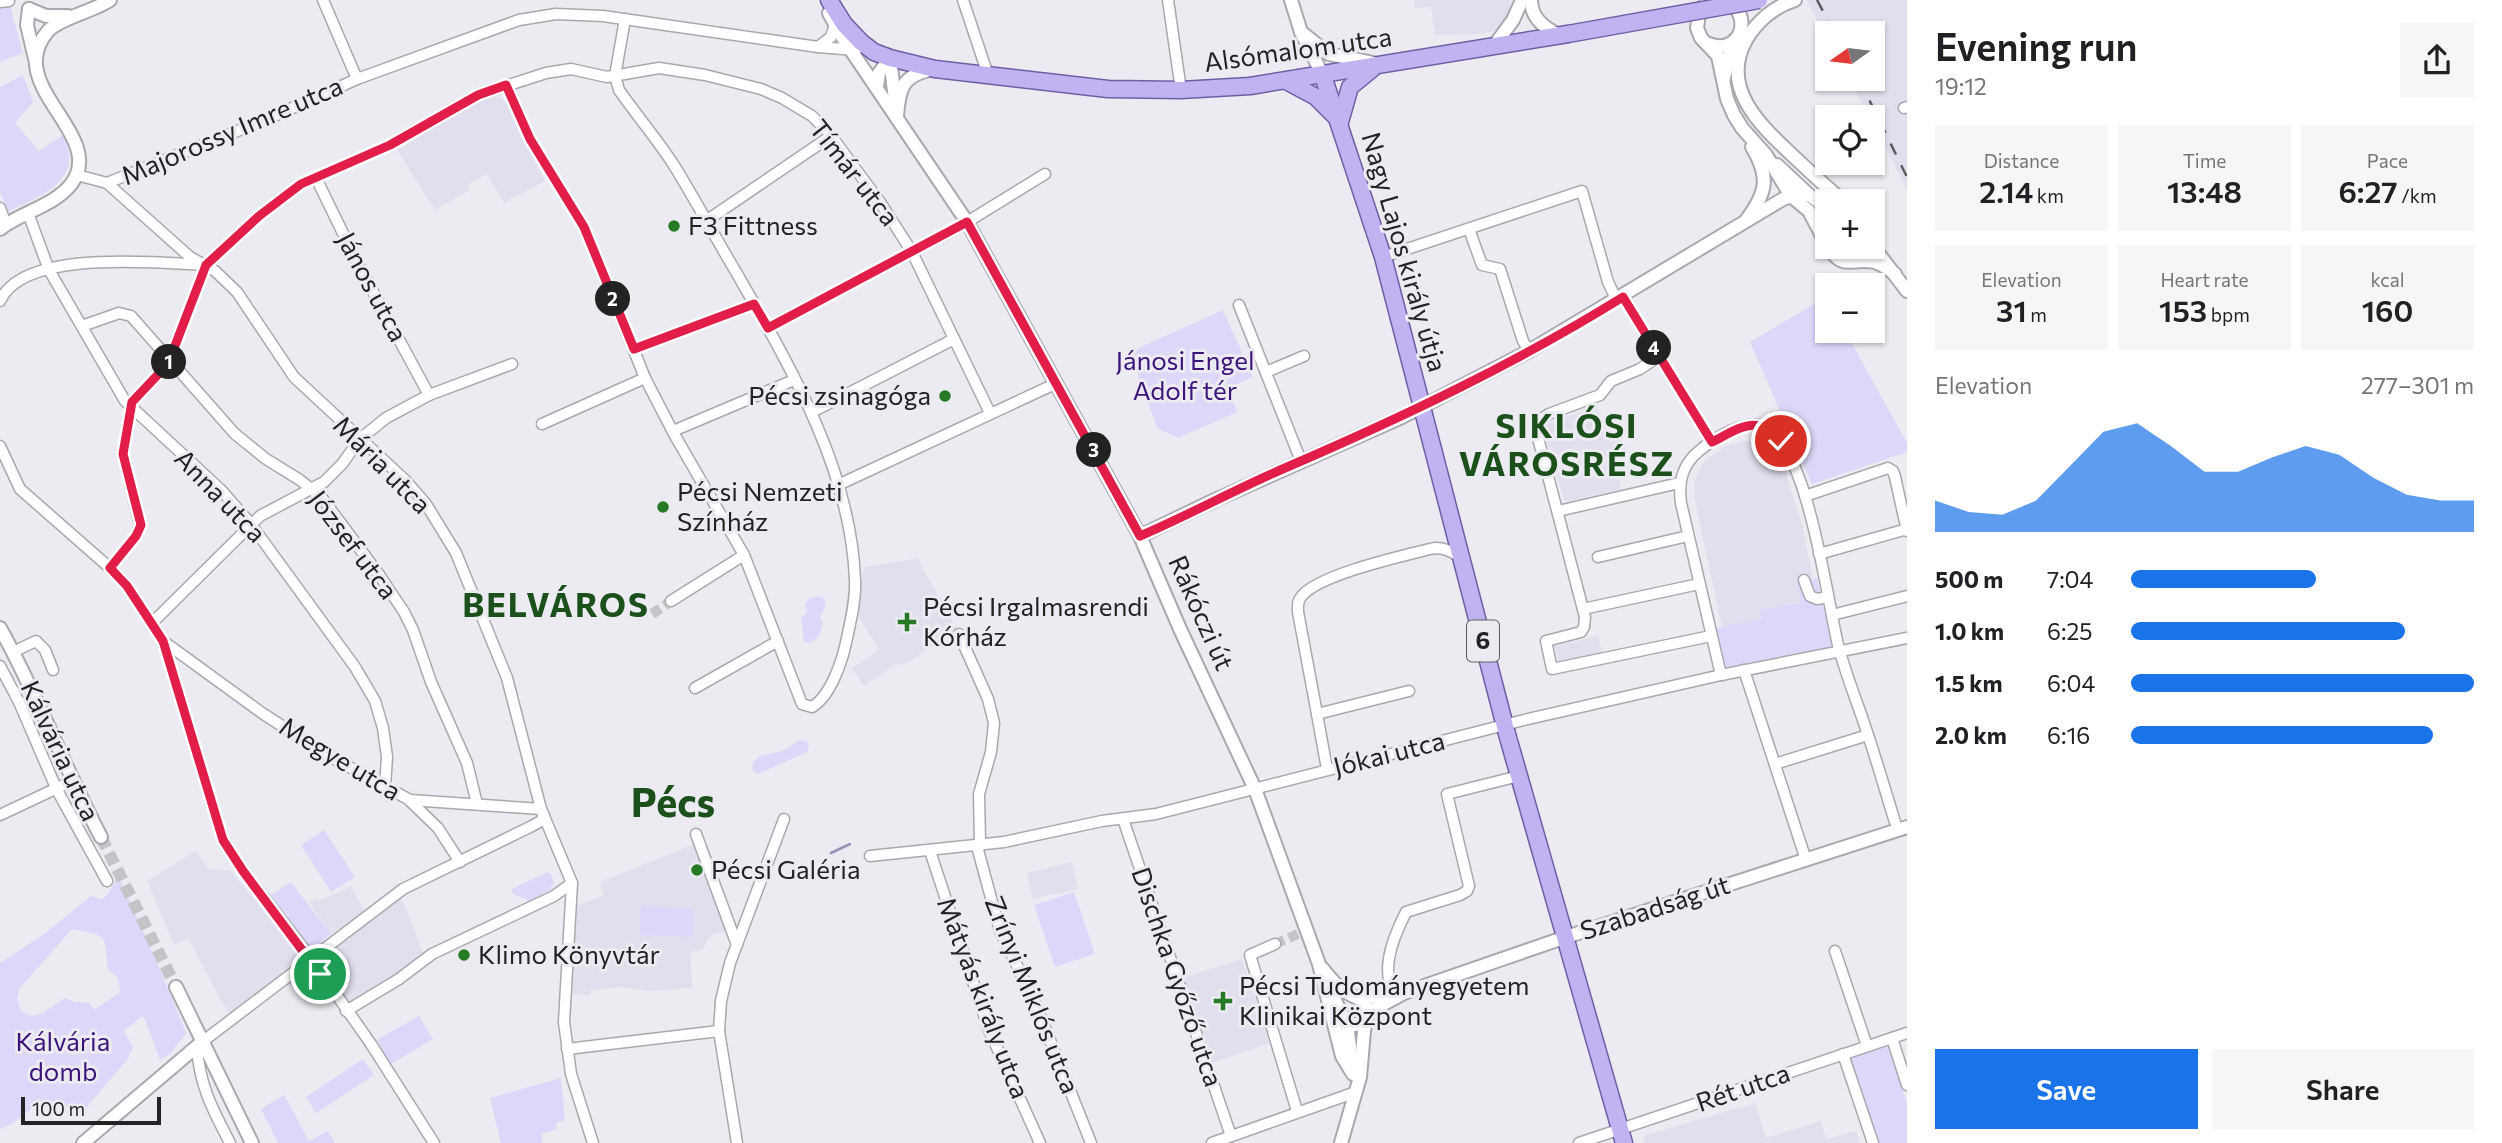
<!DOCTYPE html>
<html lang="en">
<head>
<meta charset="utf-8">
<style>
  :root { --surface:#fff; --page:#f6f6f6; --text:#202124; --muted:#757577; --accent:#1a73e8 }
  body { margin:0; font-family:Commissioner,sans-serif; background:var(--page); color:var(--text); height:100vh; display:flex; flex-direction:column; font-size:26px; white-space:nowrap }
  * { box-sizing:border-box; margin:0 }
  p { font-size:23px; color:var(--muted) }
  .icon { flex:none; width:38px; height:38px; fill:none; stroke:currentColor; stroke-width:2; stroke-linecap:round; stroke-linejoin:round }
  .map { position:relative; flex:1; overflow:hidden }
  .side { display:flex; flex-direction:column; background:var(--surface); width:595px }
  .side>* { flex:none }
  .needle { width:46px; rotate:256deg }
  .controls { position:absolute; left:1815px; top:21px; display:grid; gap:14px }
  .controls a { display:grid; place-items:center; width:70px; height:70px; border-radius:0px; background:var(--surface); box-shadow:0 2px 5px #0004; font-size:35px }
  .scale { position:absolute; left:21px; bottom:18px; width:140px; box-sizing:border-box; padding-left:7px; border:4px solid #232224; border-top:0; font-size:19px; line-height:24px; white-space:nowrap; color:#232224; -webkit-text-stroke:5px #ecebf1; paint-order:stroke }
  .pin { position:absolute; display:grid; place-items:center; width:60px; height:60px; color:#fff; margin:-30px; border:4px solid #fff; border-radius:50%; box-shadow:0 2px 7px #0007 }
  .km { position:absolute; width:35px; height:35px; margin:-18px; border-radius:50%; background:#222; color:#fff; font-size:19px; line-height:35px; text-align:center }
  .round { display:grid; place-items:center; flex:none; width:74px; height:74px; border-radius:0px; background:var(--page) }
  .headline { display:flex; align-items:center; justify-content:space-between; height:119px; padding:0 28px }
  h1 { font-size:38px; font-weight:600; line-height:52px }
  .figures { display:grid; grid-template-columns:repeat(3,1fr); gap:10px; height:119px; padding:7px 28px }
  .figures div { display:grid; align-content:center; border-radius:0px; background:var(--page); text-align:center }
  .figures b { font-size:30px; font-weight:600 }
  .figures small { font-size:19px; font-weight:400 }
  .figures p { font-size:19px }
  .chart { height:196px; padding:14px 28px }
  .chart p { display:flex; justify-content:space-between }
  .chart svg { width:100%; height:126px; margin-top:7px; fill:var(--accent); opacity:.7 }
  .action { display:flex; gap:14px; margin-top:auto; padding:14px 28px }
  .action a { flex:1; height:80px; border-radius:0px; background:var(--accent); color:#fff; font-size:28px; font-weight:600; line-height:80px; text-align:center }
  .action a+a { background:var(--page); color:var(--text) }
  ul { padding:0 28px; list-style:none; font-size:23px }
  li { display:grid; grid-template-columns:112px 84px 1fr; align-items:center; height:52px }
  li i { height:18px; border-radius:9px; background:var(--accent) }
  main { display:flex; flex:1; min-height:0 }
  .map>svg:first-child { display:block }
  .built { fill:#e1dfed }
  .green { fill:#ddd8f9; fill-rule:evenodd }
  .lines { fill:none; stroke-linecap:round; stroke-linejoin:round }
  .stream { stroke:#9790b7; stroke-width:2.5 }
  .minor-tunnel { stroke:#c4c3c8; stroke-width:10; stroke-dasharray:10 5; stroke-linecap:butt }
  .tertiary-tunnel { stroke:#c4c3c8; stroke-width:12; stroke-dasharray:12 6; stroke-linecap:butt }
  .minor-casing { stroke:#a9a8ae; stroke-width:13 }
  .tertiary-casing { stroke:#a9a8ae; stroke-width:16 }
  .primary-casing { stroke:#705ea5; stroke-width:19 }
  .minor { stroke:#fff; stroke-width:10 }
  .tertiary { stroke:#fff; stroke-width:12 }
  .primary { stroke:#c2b2f2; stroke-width:16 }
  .rail { stroke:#5c5b5e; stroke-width:2.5; stroke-dasharray:12 12; stroke-linecap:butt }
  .primary-bridge-casing { stroke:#705ea5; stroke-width:19; stroke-linecap:butt }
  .primary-bridge { stroke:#c2b2f2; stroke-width:16 }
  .route-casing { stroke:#fff; stroke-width:14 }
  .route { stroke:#e11d48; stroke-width:9 }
  .poi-dot { fill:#267a26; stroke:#ecebf1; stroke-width:2.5 }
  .labels { text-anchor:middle; stroke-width:6; stroke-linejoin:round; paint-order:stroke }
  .shield { fill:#ecebf1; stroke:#5f5e62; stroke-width:2 }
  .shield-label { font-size:24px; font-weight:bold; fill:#232224 }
  .street-label { font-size:26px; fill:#232224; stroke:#ecebf1 }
  .poi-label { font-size:26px; fill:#232224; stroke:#ecebf1; text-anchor:start }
  .park-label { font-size:26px; fill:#3c137a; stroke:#ecebf1 }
  .district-label { font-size:33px; font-weight:bold; letter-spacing:2px; fill:#1c501b; stroke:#ecebf1 }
  .town-label { font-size:40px; font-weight:bold; fill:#1c501b; stroke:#ecebf1 }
</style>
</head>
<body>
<main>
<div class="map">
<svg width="1907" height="1143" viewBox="0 0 1907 1143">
  <rect width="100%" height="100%" fill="#ecebf1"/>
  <g class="built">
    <polygon points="1415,0 1510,0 1510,12 1499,30 1482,34 1435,35 1431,7 1415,8"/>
    <polygon points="1806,0 1907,0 1907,190 1873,124 1872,117 1869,117 1849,79 1872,79 1872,33 1827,33 1827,38"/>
    <polygon points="486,96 500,97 507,104 545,181 504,203 487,174 467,185 470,190 435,210 397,150"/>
    <polygon points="1596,407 1608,429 1614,426 1630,456 1624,459 1628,468 1620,470 1620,489 1569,501 1564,500 1544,431 1545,426 1547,423"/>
    <polygon points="1743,441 1754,441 1767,446 1784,468 1802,525 1813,578 1798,582 1802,601 1761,610 1762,618 1722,627 1695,501 1694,482 1702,464 1710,457 1726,446"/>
    <polygon points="917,558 957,630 904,665 896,664 864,686 852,668 879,649 856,613 864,567"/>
    <polygon points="1598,636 1602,654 1559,663 1555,646"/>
    <polygon points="695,844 729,931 714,934 708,939 703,948 691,953 692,988 648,991 622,987 591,990 590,995 572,994 577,906 604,895 600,882"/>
    <polygon points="196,851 209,869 231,871 301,956 230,1014 221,1000 188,938 174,945 147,881"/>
    <polygon points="1072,862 1078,889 1033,899 1027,873"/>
    <polygon points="351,886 364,911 331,934 309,902 316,898 319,901"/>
    <polygon points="401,898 411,920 423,955 396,976 347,1004 317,962"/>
    <polygon points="1242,959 1269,1043 1211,1063 1182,978"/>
    <polygon points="1755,1103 1766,1138 1821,1121 1826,1139 1856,1131 1860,1143 1645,1143 1643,1136"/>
  </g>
  <g class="green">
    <polygon points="9,2 23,53 0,62 0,4"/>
    <path d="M 23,75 L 33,102 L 15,123 L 39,151 L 63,135 C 86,181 41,195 8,212 L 0,192 L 0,87 Z"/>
    <polygon points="1826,297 1827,331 1845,331 1907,443 1907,452 1812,484 1750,342"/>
    <polygon points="1223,310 1253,377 1228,388 1237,412 1178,438 1157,428 1130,352"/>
    <polygon points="1817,578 1832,648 1726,669 1722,666 1713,629 1762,618 1760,610 1801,602 1797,582"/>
    <polygon points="818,596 824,598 826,604 820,618 823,624 820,635 810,643 804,642 801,618 807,612 805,604 809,599"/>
    <polygon points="800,740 807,742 809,746 807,752 758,774 754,772 752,766 754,761 760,756 782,751"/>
    <polygon points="324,830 355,877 331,892 301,845"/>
    <polygon points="547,872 551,874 554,882 550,890 529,901 512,893 512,889"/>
    <path d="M 118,875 L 159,967 L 186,1033 L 171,1053 L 160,1060 L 144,1017 L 141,1017 L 124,1031 L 133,1047 L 127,1060 L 85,1109 L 39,1103 L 13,1123 L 0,1129 L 0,963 L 44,934 L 91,896 L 102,899 L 109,893 ZM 72,929 C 110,937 104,932 108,969 L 118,978 L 120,992 L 95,1009 L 89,1003 L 75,1002 L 65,998 L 43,1013 L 32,1016 L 21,1011 L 17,998 L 20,988 Z"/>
    <polygon points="291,882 331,934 312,949 269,896"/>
    <polygon points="1074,892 1095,954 1055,967 1034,905"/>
    <polygon points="641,906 694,908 693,937 640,935"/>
    <polygon points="303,973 313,975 322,989 304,999 289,984"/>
    <polygon points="419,1016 433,1039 391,1064 377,1040"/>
    <polygon points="1888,1044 1907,1103 1907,1143 1878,1143 1850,1057"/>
    <polygon points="363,1059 374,1075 316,1113 306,1097"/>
    <polygon points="561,1078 565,1120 556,1123 557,1129 541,1134 543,1142 540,1143 501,1143 490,1098"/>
    <polygon points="284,1095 309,1141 328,1131 335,1143 278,1143 261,1109"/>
  </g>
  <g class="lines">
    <polyline class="stream" points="831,853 850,844"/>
    <g class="minor-tunnel">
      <polyline points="652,614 671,601"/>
      <polyline points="1275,944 1298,934"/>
    </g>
    <polyline class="tertiary-tunnel" points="101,837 176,987"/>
    <g class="minor-casing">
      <g id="minor">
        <polyline points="323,0 357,79"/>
        <polyline points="963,0 988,75"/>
        <polyline points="1168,0 1181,90"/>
        <polyline points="0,2 9,1"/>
        <polyline points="818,47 831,37 835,24"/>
        <path d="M 506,85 L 530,139 L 584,227 L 645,378 L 674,434 L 744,555 L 802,704 L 812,707 C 831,696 843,659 847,638 C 851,619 856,599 855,580 C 851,469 790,366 736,272 C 715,237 696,201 675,167 C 658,140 637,116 619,90 L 615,76 L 625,19"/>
        <polyline points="1904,108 1907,107"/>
        <polyline points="77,175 107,183 270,118 357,79 519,20 556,14 603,16 818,47 856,50"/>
        <polyline points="316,178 357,262 429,395"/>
        <polyline points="107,183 190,257 215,271 237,292 294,377 406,481 426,504 456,553 507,678 541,809 572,883 564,1022 571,1074 593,1143"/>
        <polyline points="0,208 6,225"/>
        <polyline points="28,213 49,270 125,401 222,491 250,523 355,667 375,701 383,728 387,757 385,787"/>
        <polyline points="706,221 831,136"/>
        <polyline points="1469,229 1482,265 1500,269 1523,341 1529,351"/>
        <polyline points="1383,257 1582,191 1608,282 1617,301"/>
        <polyline points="1623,297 1712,442"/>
        <path d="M 0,301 C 23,248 159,263 206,265 L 259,216 L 301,184 L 390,145 L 478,95 L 546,73 L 571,69 L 607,77 L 659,68 L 705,75 L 761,89 L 782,98 L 812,116 L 829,133 L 880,202 L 912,252 L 990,413"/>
        <polyline points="1239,305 1301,461"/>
        <polyline points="82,326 119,313 131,316 235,434 266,459 300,480 322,498 380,576 404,612 413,630 431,682 467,763 477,804"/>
        <polyline points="767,328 959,227 1045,174"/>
        <polyline points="634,349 754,304"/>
        <polyline points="1659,356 1640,369 1611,381 1600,395 1549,414 1537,422 1538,438 1585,617 1584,627 1581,632 1546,641 1552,669 1711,636"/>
        <polyline points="1266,372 1304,356"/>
        <polyline points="812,412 954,339"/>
        <polyline points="542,424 645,378"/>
        <polyline points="673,431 794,380"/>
        <polyline points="0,446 20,489 110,568 127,586 163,641 223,840 243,871 308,954 371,1044 434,1143"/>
        <polyline points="838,485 1057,383"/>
        <polyline points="1805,496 1888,468 1893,471 1895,477 1907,531"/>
        <polyline points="1558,511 1679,483"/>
        <polyline points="1819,554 1907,529"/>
        <polyline points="1598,557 1688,536"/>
        <polyline points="110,568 136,536 140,525 123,454 132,402 168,364 206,265"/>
        <polyline points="1804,580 1810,596 1817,599 1828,597"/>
        <polyline points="671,601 744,555"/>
        <polyline points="1583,609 1699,584"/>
        <polyline points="1832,615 1907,596"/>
        <polyline points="152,623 260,516 324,482 342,464 360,439 386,418 429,395 512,364"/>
        <polyline points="959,634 988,699 994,723 991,752 979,794 980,844 978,850 1000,931 1034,1000 1091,1143"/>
        <polyline points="163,641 262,713 327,755 410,800 541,809"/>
        <polyline points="13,652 36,641 45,650 53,670"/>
        <polyline points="0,666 19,702 57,790 107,881"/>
        <polyline points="1744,670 1806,860"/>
        <path d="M 1721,675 L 1681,503 C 1678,482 1682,465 1699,451 C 1713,439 1747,417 1766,427 C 1808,449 1827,599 1838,645 C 1845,672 1856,699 1865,726 C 1876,758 1885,790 1895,822"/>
        <polyline points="695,688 778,641"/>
        <path d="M 1317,714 L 1298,612 C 1298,606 1297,602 1301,597 C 1317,575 1402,556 1430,549 C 1442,546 1450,551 1460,557"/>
        <polyline points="1775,764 1868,735"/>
        <polyline points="1327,769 1317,714 1409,691"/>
        <polyline points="410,801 438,828 460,862"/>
        <polyline points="0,815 72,781"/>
        <polyline points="1123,819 1231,1136"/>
        <polyline points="696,834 737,945"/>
        <polyline points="930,851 989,1030 1040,1143"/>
        <polyline points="870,856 1004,842 1102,821 1156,814 1524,720 1721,675 1907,638"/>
        <polyline points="1275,944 1250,955 1297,1111"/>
        <polyline points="1835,951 1867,1046"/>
        <path d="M 1404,993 L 1390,984 C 1383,961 1396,932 1406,912 L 1460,895 L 1467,891 L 1469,886 L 1447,794 L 1519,776"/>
        <polyline points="346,1011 399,979 432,954 554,896 572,883"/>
        <polyline points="1892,1038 1907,1085"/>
        <polyline points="202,1042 403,889 532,826 541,821 544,815"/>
        <path d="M 197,1046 C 199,1085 213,1110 230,1143"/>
        <polyline points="567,1049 719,1031"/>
        <polyline points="1843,1054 1873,1143"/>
        <polyline points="737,1143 719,1031 721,1001 730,963 784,819"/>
        <polyline points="1212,1143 1356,1092"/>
        <polyline points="1579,1143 1907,1033"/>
      </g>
    </g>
    <g class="tertiary-casing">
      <g id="tertiary">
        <polyline points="1291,0 1301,32 1323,76"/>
        <path d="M 1531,0 C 1531,18 1544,28 1559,35"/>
        <polyline points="1708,0 1699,14 1697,28 1701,38 1718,56 1727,99 1734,115 1742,128 1766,155 1791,196 1809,211 1827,245"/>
        <path d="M 1795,0 C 1775,6 1757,21 1746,40 C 1720,87 1759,124 1791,154 C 1808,170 1825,186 1843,201"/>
        <polyline points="29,9 27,25 35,59"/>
        <polyline points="29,9 46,16 68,16"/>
        <polyline points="829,13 844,40 967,222 1140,536 1180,629 1255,789 1319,964 1342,1056 1353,1074"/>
        <polyline points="1301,32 1329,54 1373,63"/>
        <path d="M 1709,44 C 1722,49 1733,46 1740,33 C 1744,19 1740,8 1726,2"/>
        <polyline points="1494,46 1513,20 1522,0"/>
        <polyline points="890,58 895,100"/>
        <polyline points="1724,78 1732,43"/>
        <polyline points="877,86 879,73 890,58"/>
        <path d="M 897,117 C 899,88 902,75 934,69"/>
        <polyline points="1777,165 1809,195 1827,208"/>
        <path d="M 1747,219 C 1768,191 1769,176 1752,147"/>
        <path d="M 0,229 C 21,212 55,206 72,183 C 107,134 1,85 48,31 C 58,19 94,11 110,0"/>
        <polyline points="1872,245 1907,291"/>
        <path d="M 1828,247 C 1844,272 1852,257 1874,262 C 1882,264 1888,269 1895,274"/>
        <polyline points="1140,536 1215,500 1402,417 1529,351 1783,199 1795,195 1809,195"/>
        <path d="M 0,628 C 38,696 65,769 101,837"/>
        <path d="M 1322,968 C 1337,986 1340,991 1362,1000 L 1368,1010 L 1364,1031 L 1360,1077 L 1341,1143"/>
        <polyline points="176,987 252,1143"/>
        <polyline points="1328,987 1346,1022 1355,1025 1366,1020"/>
        <polyline points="1362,1000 1382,994 1397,993"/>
        <polyline points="1369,1012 1404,993 1566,937 1907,827"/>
        <polyline points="1347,1024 1353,1071"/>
        <polyline points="83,1143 202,1042"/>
      </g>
    </g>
    <g class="primary-casing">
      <g id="primary">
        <polyline points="829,0 844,24 861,42 874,52 890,58 935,69 1108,89 1181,90 1250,86 1568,34"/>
        <polyline points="1323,76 1383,257 1507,734 1624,1143"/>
        <polyline points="1288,82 1316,97 1334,115"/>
        <polyline points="1340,122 1350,87 1372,69"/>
      </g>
    </g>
    <use href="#minor" class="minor"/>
    <use href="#tertiary" class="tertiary"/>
    <use href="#primary" class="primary"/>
    <g class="rail">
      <polyline points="1817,0 1835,33"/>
      <polyline points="1859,79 1907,177"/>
    </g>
    <g class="primary-bridge-casing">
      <polyline id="primary-bridge" points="1568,34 1759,0"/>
    </g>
    <use href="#primary-bridge" class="primary-bridge"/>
  </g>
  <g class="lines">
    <g class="route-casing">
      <path id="route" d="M 320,974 L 243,871 L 223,840 L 163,641 L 127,586 L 110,568 L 136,536 L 141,525 L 123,454 L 132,402 L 168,364 L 206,265 L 259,216 L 301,184 L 390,145 L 478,95 L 506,85 L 530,139 L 584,227 L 634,349 L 754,304 L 768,328 L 967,222 L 1140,536 C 1189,515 1236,489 1285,468 C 1401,418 1515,364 1623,297 L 1712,442 C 1740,428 1757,413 1781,441"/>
    </g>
    <use href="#route" class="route"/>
  </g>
  <g class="poi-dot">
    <circle cx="674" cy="226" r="7"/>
    <circle cx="945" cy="396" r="7"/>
    <circle cx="663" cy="507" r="7"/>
    <path d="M903.5 611.5h7v7h7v7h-7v7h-7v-7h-7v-7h7z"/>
    <circle cx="697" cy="870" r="7"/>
    <circle cx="464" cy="955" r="7"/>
    <path d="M1219.5 990.5h7v7h7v7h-7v7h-7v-7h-7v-7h7z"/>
  </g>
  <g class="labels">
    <rect class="shield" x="1467" y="620.5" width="32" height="41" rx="5"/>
    <g class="shield-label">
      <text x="1483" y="649">6</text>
    </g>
    <g class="street-label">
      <text transform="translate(1298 50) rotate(-8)" y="9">Alsómalom utca</text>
      <text transform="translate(232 131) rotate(-23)" y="9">Majorossy Imre utca</text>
      <text transform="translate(854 173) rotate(52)" y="9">Tímár utca</text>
      <text transform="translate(1404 252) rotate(74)" y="9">Nagy Lajos király útja</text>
      <text transform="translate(372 287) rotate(62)" y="9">János utca</text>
      <text transform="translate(382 465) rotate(45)" y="9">Mária utca</text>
      <text transform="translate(220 496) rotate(46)" y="9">Anna utca</text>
      <text transform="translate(353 545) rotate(53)" y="9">József utca</text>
      <text transform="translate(1201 613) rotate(66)" y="9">Rákóczi út</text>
      <text transform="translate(60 751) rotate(65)" y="9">Kálvária utca</text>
      <text transform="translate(1389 754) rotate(-14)" y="9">Jókai utca</text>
      <text transform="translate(340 759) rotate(31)" y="9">Megye utca</text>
      <text transform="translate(1655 908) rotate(-18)" y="9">Szabadság út</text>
      <text transform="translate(1177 977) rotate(71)" y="9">Dischka Győző utca</text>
      <text transform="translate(1032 995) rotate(68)" y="9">Zrínyi Miklós utca</text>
      <text transform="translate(983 998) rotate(69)" y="9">Mátyás király utca</text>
      <text transform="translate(1743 1088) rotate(-19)" y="9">Rét utca</text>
    </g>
    <g class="poi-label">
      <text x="688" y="235">F3 Fittness</text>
      <text x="931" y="405" text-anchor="end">Pécsi zsinagóga</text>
      <text x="677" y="501">Pécsi Nemzeti<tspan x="677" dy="30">Színház</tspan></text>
      <text x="923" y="616">Pécsi Irgalmasrendi<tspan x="923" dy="30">Kórház</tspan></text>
      <text x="711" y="879">Pécsi Galéria</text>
      <text x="478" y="964">Klimo Könyvtár</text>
      <text x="1239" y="995">Pécsi Tudományegyetem<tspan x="1239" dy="30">Klinikai Központ</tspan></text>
    </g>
    <g class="park-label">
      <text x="1185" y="370">Jánosi Engel<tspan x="1185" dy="30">Adolf tér</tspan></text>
      <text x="63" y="1051">Kálvária<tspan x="63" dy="30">domb</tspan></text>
    </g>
    <g class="district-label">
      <text x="1567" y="438">SIKLÓSI<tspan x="1567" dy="38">VÁROSRÉSZ</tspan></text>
      <text x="556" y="617">BELVÁROS</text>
    </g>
    <g class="town-label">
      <text x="673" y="817">Pécs</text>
    </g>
  </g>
</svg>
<div class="controls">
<a><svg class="needle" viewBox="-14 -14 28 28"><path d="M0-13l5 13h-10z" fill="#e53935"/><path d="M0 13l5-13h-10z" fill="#757577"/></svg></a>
<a><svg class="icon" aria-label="locate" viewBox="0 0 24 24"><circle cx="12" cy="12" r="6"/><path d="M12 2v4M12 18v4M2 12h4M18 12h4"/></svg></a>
<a>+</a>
<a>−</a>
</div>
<div class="scale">100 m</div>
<div class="pin" style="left:320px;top:974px;background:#1e9e55"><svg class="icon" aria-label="arrive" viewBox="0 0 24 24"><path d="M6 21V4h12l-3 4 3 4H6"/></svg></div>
<div class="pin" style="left:1781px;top:441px;background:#d93025"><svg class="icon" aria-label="check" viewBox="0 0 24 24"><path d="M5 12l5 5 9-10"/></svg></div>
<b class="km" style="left:169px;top:362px">1</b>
<b class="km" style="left:613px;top:299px">2</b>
<b class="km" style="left:1094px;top:450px">3</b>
<b class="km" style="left:1654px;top:348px">4</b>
</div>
<section class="side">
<div class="headline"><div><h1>Evening run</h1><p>19:12</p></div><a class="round"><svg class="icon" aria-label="share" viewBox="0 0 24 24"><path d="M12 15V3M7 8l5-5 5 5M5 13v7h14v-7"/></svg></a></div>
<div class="figures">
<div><p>Distance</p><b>2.14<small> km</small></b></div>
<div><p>Time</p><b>13:48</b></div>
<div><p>Pace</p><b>6:27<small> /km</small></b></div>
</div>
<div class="figures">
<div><p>Elevation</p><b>31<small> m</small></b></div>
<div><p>Heart rate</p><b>153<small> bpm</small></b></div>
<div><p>kcal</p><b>160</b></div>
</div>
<div class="chart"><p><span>Elevation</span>277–301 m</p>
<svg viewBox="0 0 160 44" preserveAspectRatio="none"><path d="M0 44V33L10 37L20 38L30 33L40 21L50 9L60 6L70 14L80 23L90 23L100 18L110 14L120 17L130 25L140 31L150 33L160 33V44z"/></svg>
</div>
<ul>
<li><b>500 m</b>7:04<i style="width:54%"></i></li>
<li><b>1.0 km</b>6:25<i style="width:80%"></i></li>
<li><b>1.5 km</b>6:04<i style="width:100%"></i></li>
<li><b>2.0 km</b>6:16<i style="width:88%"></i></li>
</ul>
<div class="action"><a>Save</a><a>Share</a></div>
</section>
</main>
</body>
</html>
